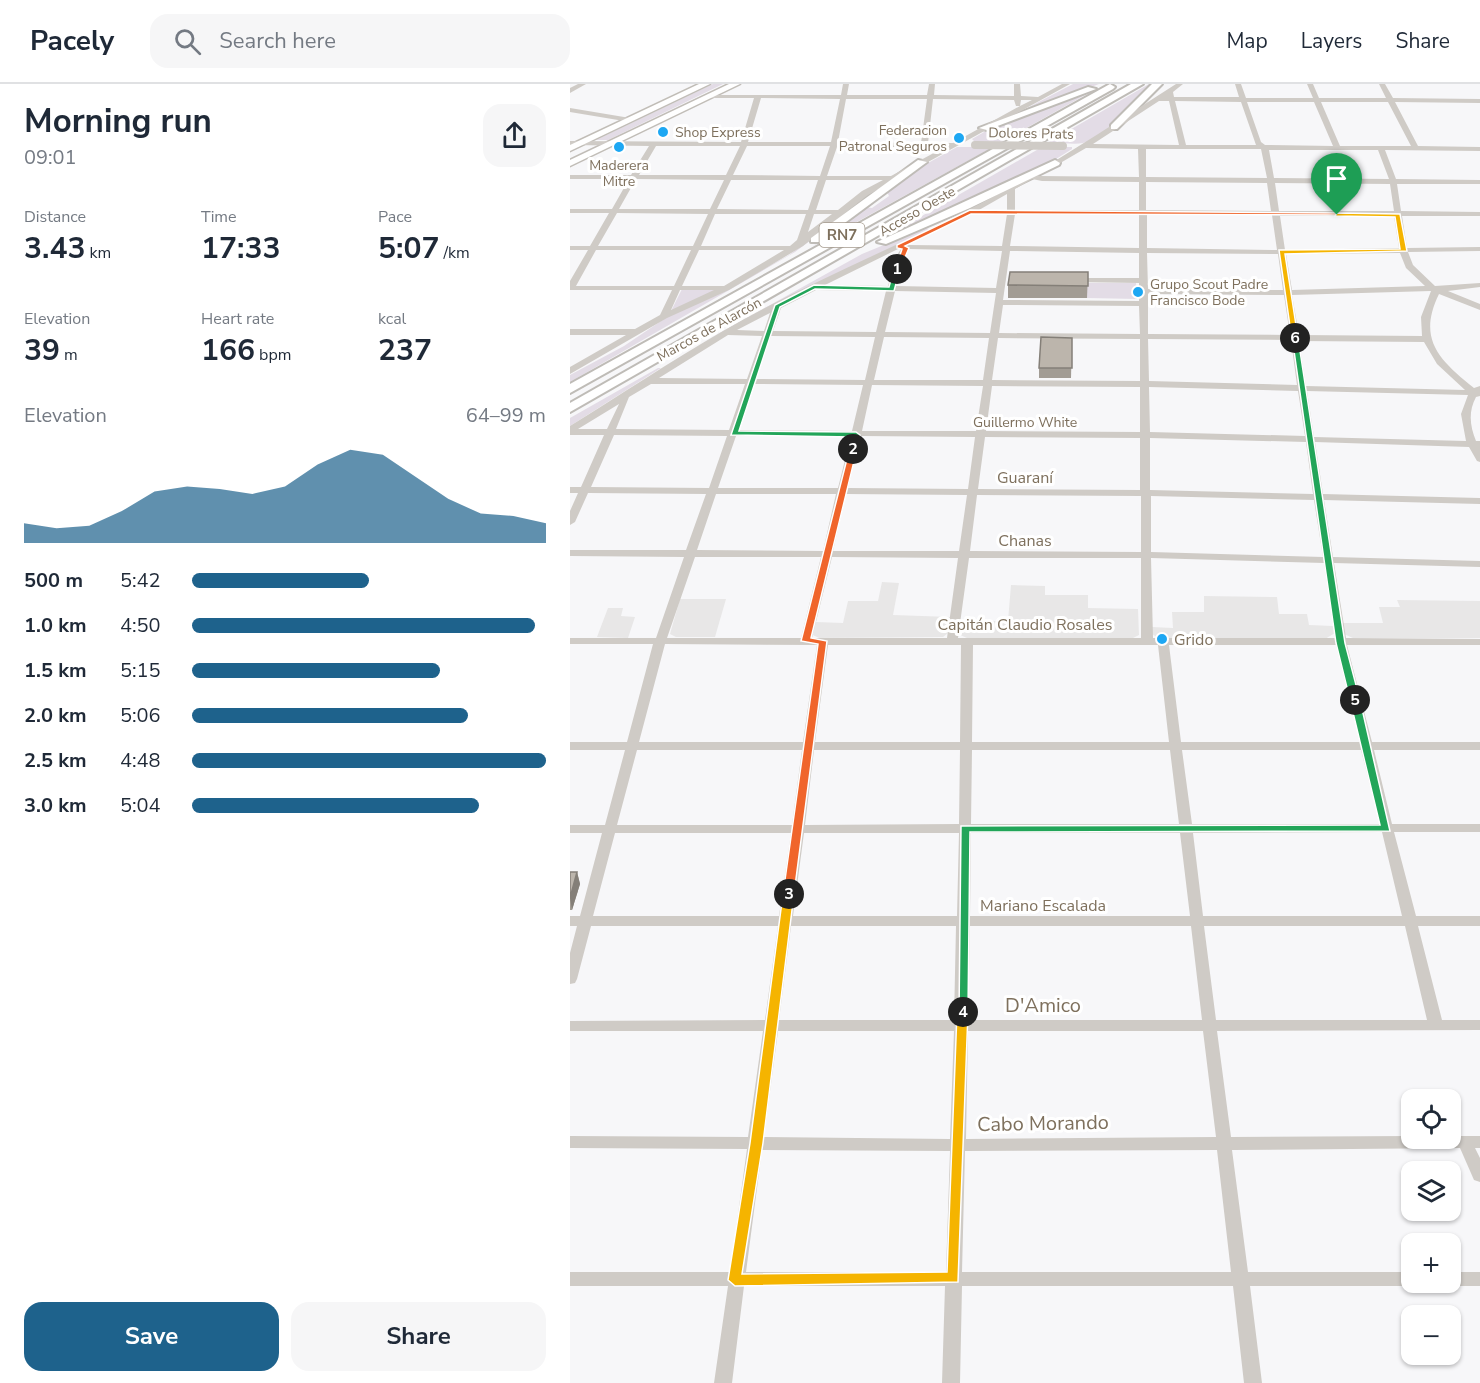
<!DOCTYPE html>
<html lang="en">
<head>
<meta charset="utf-8">
<style>
  :root { --surface:#fff; --page:#f6f6f7; --text:#1f2937; --muted:#747a83; --line:#e0e1e3; --accent:#1e628c }
  body { margin:0; font-family:"Nunito Sans",sans-serif; background:var(--page); color:var(--text); height:100vh; display:flex; flex-direction:column; font-size:22px; white-space:nowrap }
  * { box-sizing:border-box; margin:0 }
  p { font-size:20px; color:var(--muted) }
  .icon { flex:none; width:33px; height:33px; fill:none; stroke:currentColor; stroke-width:2; stroke-linecap:round; stroke-linejoin:round }
  .map { position:relative; flex:1; overflow:hidden }
  .panel { display:flex; flex-direction:column; background:var(--surface); width:570px }
  .panel>* { flex:none }
  .fabs { position:absolute; left:831px; top:1005px; display:grid; gap:12px }
  .fabs a { display:grid; place-items:center; width:60px; height:60px; border-radius:12px; background:var(--surface); box-shadow:0 2px 4px #0004; font-size:30px }
  .pin { position:absolute; display:grid; place-items:center; width:51px; height:51px; color:#fff; margin:-62px -26px; border-radius:50% 50% 50% 0; rotate:-45deg; box-shadow:0 0 6px #0007 }
  .pin .icon { rotate:45deg }
  .km { position:absolute; width:30px; height:30px; margin:-15px; border-radius:50%; background:#222; color:#fff; font-size:16px; line-height:30px; text-align:center }
  .round { display:grid; place-items:center; flex:none; width:63px; height:63px; border-radius:18px; background:var(--page) }
  .overview { display:flex; align-items:center; justify-content:space-between; height:102px; padding:0 24px }
  h1 { font-size:33px; font-weight:700; line-height:45px }
  .figures { display:grid; grid-template-columns:repeat(3,1fr); gap:9px; height:102px; padding:6px 24px }
  .figures div { display:grid; align-content:center }
  .figures b { font-size:30px; font-weight:700 }
  .figures small { font-size:16px; font-weight:400 }
  .figures p { font-size:16px }
  .chart { height:168px; padding:12px 24px }
  .chart p { display:flex; justify-content:space-between }
  .chart svg { width:100%; height:108px; margin-top:6px; fill:var(--accent); opacity:.7 }
  .primary-button { display:flex; gap:12px; margin-top:auto; padding:12px 24px }
  .primary-button a { flex:1; height:69px; border-radius:18px; background:var(--accent); color:#fff; font-size:24px; font-weight:700; line-height:69px; text-align:center }
  .primary-button a+a { background:var(--page); color:var(--text) }
  ul { padding:0 24px; list-style:none; font-size:20px }
  li { display:grid; grid-template-columns:96px 72px 1fr; align-items:center; height:45px }
  li i { height:15px; border-radius:8px; background:var(--accent) }
  header { display:flex; align-items:center; gap:36px; box-sizing:border-box; height:84px; padding:0 30px; background:var(--surface); border-bottom:2px solid var(--line) }
  header strong { font-size:28px }
  nav { display:flex; gap:33px; margin-inline-start:auto; font-size:21px }
  .search { width:420px; height:54px; background:var(--page); display:flex; align-items:center; gap:15px; box-sizing:border-box; padding:0 21px; border-radius:18px; color:var(--muted); font-size:22px }
  main { display:flex; flex:1; min-height:0 }
  .map>svg:first-child { display:block }
  .built { fill:#e8e7e7 }
  .green { fill:#e3dce6 }
  .lines { fill:none; stroke-linecap:round; stroke-linejoin:round }
  .major-casing { stroke:#c1bdb7; stroke-width:3 }
  .highway-casing { stroke:#bfbcb7; stroke-width:4 }
  .minor { fill:#cfcbc6; fill-rule:evenodd }
  .major { fill:#fff; fill-rule:evenodd }
  .highway { fill:#fff; fill-rule:evenodd }
  .minor-bridge { stroke:#cfcbc6; stroke-width:8 }
  .wall { fill:#a29c94 }
  .shaded-wall { fill:#847f78 }
  .building { fill:#bcb5ac; stroke:#847f78; stroke-width:1.5 }
  .split-1 { fill:#f0652b; stroke:#fff; stroke-width:1.5 }
  .split-2 { fill:#22a559; stroke:#fff; stroke-width:1.5 }
  .split-3 { fill:#f0652b; stroke:#fff; stroke-width:1.5 }
  .split-4 { fill:#f5b400; stroke:#fff; stroke-width:1.5 }
  .split-5 { fill:#22a559; stroke:#fff; stroke-width:1.5 }
  .split-6 { fill:#22a559; stroke:#fff; stroke-width:1.5 }
  .split-7 { fill:#f5b400; stroke:#fff; stroke-width:1.5 }
  .poi-dot { fill:#1da7f3; stroke:#fff; stroke-width:2 }
  .labels { text-anchor:middle; stroke-width:6; stroke-linejoin:round; paint-order:stroke }
  .far-poi-label { font-size:14px; fill:#7e705d; stroke:#fff; text-anchor:start }
  .far-street-label { font-size:14px; fill:#7e705d; stroke:#fff }
  .shield { fill:#fff; stroke:#a59b8e; stroke-width:1.5 }
  .shield-label { font-size:15px; font-weight:bold; fill:#7e705d }
  .street-label { font-size:16px; fill:#7e705d; stroke:#fff }
  .poi-label { font-size:16px; fill:#7e705d; stroke:#fff; text-anchor:start }
  .near-street-label { font-size:20px; fill:#7e705d; stroke:#fff }
</style>
</head>
<body>
<header>
<strong>Pacely</strong>
<div class="search"><svg class="icon" aria-label="search" viewBox="0 0 24 24"><circle cx="10" cy="10" r="6"/><path d="M15 15l6 6"/></svg>Search here</div>
<nav><a>Map</a><a>Layers</a><a>Share</a></nav>
</header>
<main>
<section class="panel">
<div class="overview"><div><h1>Morning run</h1><p>09:01</p></div><a class="round"><svg class="icon" aria-label="share" viewBox="0 0 24 24"><path d="M12 15V3M7 8l5-5 5 5M5 13v7h14v-7"/></svg></a></div>
<div class="figures">
<div><p>Distance</p><b>3.43<small> km</small></b></div>
<div><p>Time</p><b>17:33</b></div>
<div><p>Pace</p><b>5:07<small> /km</small></b></div>
</div>
<div class="figures">
<div><p>Elevation</p><b>39<small> m</small></b></div>
<div><p>Heart rate</p><b>166<small> bpm</small></b></div>
<div><p>kcal</p><b>237</b></div>
</div>
<div class="chart"><p><span>Elevation</span>64–99 m</p>
<svg viewBox="0 0 160 44" preserveAspectRatio="none"><path d="M0 44V36L10 38L20 37L30 31L40 23L50 21L60 22L70 24L80 21L90 12L100 6L110 8L120 17L130 26L140 32L150 33L160 36V44z"/></svg>
</div>
<ul>
<li><b>500 m</b>5:42<i style="width:50%"></i></li>
<li><b>1.0 km</b>4:50<i style="width:97%"></i></li>
<li><b>1.5 km</b>5:15<i style="width:70%"></i></li>
<li><b>2.0 km</b>5:06<i style="width:78%"></i></li>
<li><b>2.5 km</b>4:48<i style="width:100%"></i></li>
<li><b>3.0 km</b>5:04<i style="width:81%"></i></li>
</ul>
<div class="primary-button"><a>Save</a><a>Share</a></div>
</section>
<div class="map">
<svg width="910" height="1299" viewBox="0 0 910 1299">
  <rect width="100%" height="100%" fill="#f7f7f9"/>
  <g class="built">
    <polygon points="312,498 329,499 323,531 381,533 378,549 373,553 249,554 243,551 246,538 273,539 278,517 308,517"/>
    <polygon points="441,501 475,502 475,511 518,511 518,524 568,525 569,551 563,554 397,554 388,550 389,537 438,537"/>
    <polygon points="634,512 707,513 709,530 737,530 739,541 763,542 765,549 755,555 588,554 582,550 582,543 603,544 602,528 634,528"/>
    <polygon points="110,515 156,515 145,553 106,553 100,550"/>
    <polygon points="827,516 910,517 910,554 783,554 774,550 771,539 813,539 809,523 830,523"/>
    <polygon points="38,524 53,524 51,532 65,533 58,554 27,553"/>
  </g>
  <g class="green">
    <polygon points="143,0 153,0 38,56 26,56"/>
    <polygon points="503,0 529,0 436,35"/>
    <path d="M 579,0 L 583,0 C 567,16 536,54 513,59 C 503,61 490,58 479,58 Z"/>
    <polygon points="526,5 431,58 406,59 402,55 421,44"/>
    <polygon points="387,63 423,63 243,162 295,123 302,124 319,112 317,108 358,79"/>
    <polygon points="472,63 502,63 502,65 475,82 310,156"/>
    <polygon points="308,106 225,168 0,298 0,291 54,262 97,233 158,205 219,171"/>
    <polygon points="355,144 360,145 204,220 130,260 292,170"/>
    <polygon points="517,199 566,199 567,215 517,214"/>
    <polygon points="112,205 147,206 101,227"/>
    <polygon points="88,284 91,284 0,342 0,334"/>
  </g>
  <g class="lines">
    <g class="major-casing">
      <g id="major">
        <polygon points="129,0 140,0 0,67 0,61"/>
        <polygon points="159,0 170,0 0,82 0,76"/>
      </g>
    </g>
    <g class="highway-casing">
      <g id="highway">
        <polygon points="540,0 545,3 543,5 0,309 0,300"/>
        <polygon points="561,0 573,0 0,328 0,319"/>
        <polygon points="582,0 592,0 547,45 541,45 541,41"/>
        <polygon points="518,3 526,5 417,46 409,44"/>
        <polygon points="348,76 357,78 249,158 241,158 241,154"/>
        <polygon points="485,76 490,79 489,81 400,124 316,160 307,158"/>
      </g>
    </g>
    <g class="minor">
      <polygon points="8,0 16,0 0,9 0,4"/>
      <path d="M 273,0 L 279,0 L 277,11 L 357,11 L 359,0 L 365,0 L 364,11 L 444,12 L 444,0 L 450,0 L 451,12 L 468,13 L 492,0 L 500,0 L 298,111 L 233,162 L 159,206 L 97,234 L 0,290 L 0,283 L 56,251 L 0,251 L 0,245 L 65,245 L 90,231 L 102,206 L 0,206 L 0,197 L 18,166 L 0,166 L 0,162 L 20,162 L 39,129 L 0,129 L 0,125 L 42,125 L 59,95 L 0,95 L 0,91 L 61,91 L 79,62 L 0,61 L 0,57 L 171,58 L 184,14 L 142,14 L 140,13 L 140,11 L 271,11 ZM 191,14 L 270,15 L 261,58 L 178,58 ZM 276,15 L 357,15 L 351,59 L 268,58 ZM 363,15 L 444,16 L 446,22 L 450,22 L 383,59 L 358,59 ZM 451,16 L 462,16 L 450,22 ZM 86,62 L 170,62 L 156,91 L 69,91 ZM 177,62 L 260,62 L 250,92 L 163,91 ZM 267,63 L 375,63 L 321,92 L 257,92 ZM 66,95 L 154,96 L 140,125 L 49,125 ZM 161,96 L 248,96 L 238,126 L 147,125 ZM 256,96 L 313,96 L 292,107 L 268,126 L 246,126 ZM 47,129 L 138,130 L 123,162 L 28,162 ZM 145,130 L 236,130 L 227,156 L 220,162 L 131,162 ZM 244,130 L 262,130 L 238,148 ZM 26,166 L 121,166 L 104,202 L 6,202 ZM 129,166 L 214,166 L 154,202 L 112,202 ZM 110,206 L 144,206 L 101,226 Z"/>
      <path d="M 606,0 L 613,0 L 603,8 L 604,13 L 669,13 L 665,0 L 671,0 L 676,14 L 743,14 L 737,0 L 743,0 L 749,14 L 816,14 L 809,0 L 815,0 L 823,14 L 910,15 L 910,19 L 825,18 L 848,62 L 910,63 L 910,67 L 815,66 L 826,95 L 910,96 L 910,100 L 827,100 L 831,127 L 910,128 L 910,132 L 832,132 L 837,164 L 910,163 L 910,167 L 838,168 L 843,181 L 865,202 L 910,199 L 910,203 L 878,207 L 910,220 L 910,226 L 869,210 C 847,255 869,276 904,304 L 910,302 L 910,312 L 906,313 C 898,328 900,342 906,357 L 910,357 L 910,378 L 907,377 L 899,363 L 745,358 L 753,410 L 910,414 L 910,420 L 754,416 L 763,473 L 910,477 L 910,483 L 764,479 L 776,554 L 910,555 L 910,561 L 777,561 L 802,658 L 910,658 L 910,666 L 804,666 L 822,740 L 910,740 L 910,748 L 824,748 L 846,832 L 910,832 L 910,842 L 848,842 L 872,936 L 910,936 L 910,946 L 647,947 L 661,1053 L 842,1052 L 842,1054 L 880,1054 L 880,1052 L 910,1052 L 910,1064 L 905,1064 L 910,1074 L 910,1098 L 904,1096 L 890,1064 L 662,1066 L 678,1188 L 842,1188 L 842,1198 L 849,1198 L 842,1202 L 680,1202 L 692,1299 L 674,1299 L 663,1202 L 392,1202 L 390,1299 L 372,1299 L 375,1202 L 174,1202 L 162,1299 L 144,1299 L 158,1202 L 0,1202 L 0,1188 L 160,1188 L 177,1065 L 0,1064 L 0,1052 L 178,1053 L 193,947 L 0,947 L 0,937 L 195,936 L 208,842 L 21,842 L 7,895 L 5,899 L 0,900 L 0,869 L 7,842 L 0,842 L 0,832 L 10,832 L 32,749 L 0,749 L 0,741 L 35,741 L 55,666 L 0,666 L 0,658 L 57,658 L 83,560 L 0,560 L 0,554 L 86,554 L 114,473 L 0,472 L 0,466 L 116,466 L 136,410 L 18,409 L 5,438 L 0,441 L 0,427 L 8,409 L 0,409 L 0,403 L 11,403 L 34,351 L 0,351 L 0,342 C 52,310 99,278 153,247 C 231,202 315,168 396,127 C 469,90 537,44 606,0 ZM 589,17 L 599,17 L 609,61 L 523,60 ZM 605,17 L 671,18 L 686,61 L 616,61 ZM 677,18 L 744,18 L 763,62 L 695,61 L 691,58 ZM 751,18 L 818,18 L 841,62 L 770,62 ZM 516,64 L 568,65 L 569,93 L 468,92 ZM 576,65 L 691,65 L 697,94 L 576,93 ZM 699,66 L 808,66 L 819,95 L 704,94 ZM 462,95 L 472,97 L 569,98 L 569,126 L 445,126 L 445,105 ZM 576,98 L 697,99 L 701,127 L 576,126 ZM 705,99 L 820,100 L 824,127 L 709,127 ZM 437,110 L 437,126 L 409,126 ZM 401,130 L 437,130 L 432,162 L 337,161 ZM 445,130 L 569,131 L 569,164 L 440,162 ZM 577,131 L 702,131 L 707,166 L 577,164 ZM 710,132 L 824,132 L 829,164 L 715,166 ZM 328,165 L 331,165 L 327,171 L 318,202 L 255,201 ZM 339,165 L 432,167 L 426,204 L 326,202 L 335,171 ZM 440,167 L 569,169 L 569,194 L 502,194 L 498,196 L 502,198 L 569,199 L 569,217 L 433,216 ZM 577,169 L 708,170 L 713,206 L 578,205 ZM 830,169 L 836,184 L 855,202 L 722,206 L 716,170 ZM 246,206 L 316,207 L 306,248 L 203,247 L 211,224 ZM 325,207 L 426,209 L 420,249 L 315,248 ZM 861,207 L 851,233 L 852,252 L 729,251 L 722,211 ZM 578,210 L 714,211 L 720,251 L 578,250 ZM 433,221 L 569,222 L 570,250 L 429,249 ZM 200,229 L 194,247 L 167,246 ZM 158,251 L 192,252 L 177,295 L 89,294 ZM 201,252 L 305,253 L 295,296 L 186,295 ZM 314,253 L 419,254 L 413,296 L 304,296 ZM 428,254 L 570,255 L 570,297 L 422,296 ZM 578,255 L 721,256 L 727,301 L 579,297 ZM 729,257 L 854,258 L 867,280 L 895,306 L 736,302 ZM 81,300 L 175,300 L 159,346 L 46,345 L 59,313 ZM 184,300 L 293,301 L 282,347 L 168,346 ZM 302,301 L 413,302 L 406,347 L 292,347 ZM 422,302 L 570,303 L 570,348 L 416,347 ZM 579,303 L 728,307 L 735,352 L 580,348 ZM 737,307 L 898,311 L 891,330 L 896,357 L 744,353 ZM 49,320 L 37,345 L 8,345 ZM 44,351 L 157,352 L 139,404 L 21,403 ZM 166,352 L 281,352 L 268,404 L 148,404 ZM 290,352 L 405,353 L 398,405 L 278,404 ZM 415,353 L 570,354 L 570,406 L 408,405 ZM 580,354 L 736,358 L 743,410 L 580,406 ZM 146,410 L 266,410 L 253,467 L 127,466 ZM 276,410 L 397,411 L 389,467 L 263,467 ZM 407,411 L 571,412 L 571,468 L 400,467 ZM 581,412 L 744,416 L 753,473 L 581,468 ZM 125,473 L 251,473 L 231,554 L 97,554 ZM 262,473 L 388,474 L 377,554 L 242,554 ZM 399,474 L 571,474 L 571,554 L 388,554 ZM 581,474 L 754,479 L 765,554 L 583,554 ZM 95,560 L 247,561 L 233,658 L 69,658 ZM 258,561 L 391,561 L 390,658 L 245,658 ZM 403,561 L 588,561 L 599,658 L 402,658 ZM 599,561 L 766,561 L 790,658 L 611,658 ZM 67,666 L 232,666 L 222,741 L 47,741 ZM 244,666 L 390,666 L 389,740 L 235,741 ZM 402,666 L 600,666 L 609,740 L 401,740 ZM 612,666 L 791,666 L 810,740 L 622,740 ZM 812,748 L 832,832 L 633,832 L 623,749 ZM 45,749 L 221,749 L 209,832 L 23,832 ZM 234,749 L 389,749 L 387,832 L 223,832 ZM 401,749 L 610,749 L 620,832 L 400,832 ZM 221,842 L 386,842 L 384,936 L 209,936 ZM 400,842 L 621,842 L 632,936 L 398,936 ZM 634,842 L 835,842 L 857,936 L 646,936 ZM 208,947 L 384,947 L 380,1055 L 194,1053 ZM 398,947 L 633,947 L 646,1053 L 396,1055 ZM 192,1066 L 380,1067 L 376,1188 L 176,1188 ZM 647,1066 L 661,1188 L 392,1188 L 395,1067 Z"/>
      <polygon points="0,24 60,34 63,36 60,38 0,28"/>
      <polygon points="880,1188 910,1188 910,1202 880,1202 874,1200 873,1198 880,1198"/>
    </g>
    <use href="#major" class="major"/>
    <use href="#highway" class="highway"/>
    <polyline class="minor-bridge" points="405,61 493,62"/>
  </g>
  <g class="wall">
    <polygon points="518,188 517,214 438,214 438,201"/>
    <polygon points="502,254 501,294 469,294 469,284"/>
    <polygon points="0,788 7,788 10,800 2,826 0,826"/>
  </g>
  <polygon class="shaded-wall" points="7,788 10,800 2,826 0,814"/>
  <g class="building">
    <polygon points="440,188 518,188 518,202 438,201"/>
    <polygon points="471,253 502,254 502,284 469,284"/>
    <polygon points="0,788 7,788 0,814"/>
  </g>
  <polygon class="split-1" points="400,126 767,129 770,131 401,130 335,162 339,164 330,185 325,186 332,165 327,164 327,161"/>
  <polygon class="split-2" points="327,183 330,185 324,207 245,205 210,223 169,347 286,348 290,351 286,367 279,365 282,353 161,351 205,221 244,201 319,203 324,185"/>
  <polygon class="split-3" points="280,363 287,365 241,554 257,557 224,810 219,814 213,810 248,560 231,557"/>
  <polygon class="split-4" points="219,806 224,810 193,1059 172,1190 377,1188 387,928 393,924 398,928 388,1198 165,1202 158,1196 180,1059 213,810"/>
  <polygon class="split-5" points="785,613 790,616 820,747 400,748 398,928 393,932 389,931 391,742 810,741 780,616"/>
  <polygon class="split-6" points="722,253 728,254 775,559 790,616 785,619 780,616 766,559"/>
  <polygon class="split-7" points="767,129 830,130 837,167 715,170 728,254 722,256 709,166 830,165 825,133 765,132"/>
  <g class="poi-dot">
    <circle cx="93" cy="48" r="6"/>
    <circle cx="389" cy="54" r="6"/>
    <circle cx="49" cy="63" r="6"/>
    <circle cx="568" cy="208" r="6"/>
    <circle cx="592" cy="555" r="6"/>
  </g>
  <g class="labels">
    <g class="far-poi-label">
      <text x="377" y="51" text-anchor="end">Federacion<tspan x="377" dy="16">Patronal Seguros</tspan></text>
      <text x="105" y="53">Shop Express</text>
      <text x="49" y="86" text-anchor="middle">Maderera<tspan x="49" dy="16">Mitre</tspan></text>
      <text x="580" y="205">Grupo Scout Padre<tspan x="580" dy="16">Francisco Bode</tspan></text>
    </g>
    <g class="far-street-label">
      <text transform="translate(461 49) rotate(1)" y="5">Dolores Prats</text>
      <text transform="translate(347 127) rotate(-30)" y="5">Acceso Oeste</text>
      <text transform="translate(139 245) rotate(-29)" y="5">Marcos de Alarcón</text>
      <text x="455" y="343">Guillermo White</text>
    </g>
    <rect class="shield" x="249.5" y="139" width="45" height="24" rx="4.5"/>
    <g class="shield-label">
      <text x="272" y="156">RN7</text>
    </g>
    <g class="street-label">
      <text x="455" y="399">Guaraní</text>
      <text x="455" y="462">Chanas</text>
      <text x="455" y="546">Capitán Claudio Rosales</text>
      <text x="473" y="827">Mariano Escalada</text>
    </g>
    <g class="poi-label">
      <text x="604" y="561">Grido</text>
    </g>
    <g class="near-street-label">
      <text x="473" y="928">D'Amico</text>
      <text transform="translate(473 1039) rotate(-1)" y="7">Cabo Morando</text>
    </g>
  </g>
</svg>
<div class="fabs">
<a><svg class="icon" aria-label="locate" viewBox="0 0 24 24"><circle cx="12" cy="12" r="6"/><path d="M12 2v4M12 18v4M2 12h4M18 12h4"/></svg></a>
<a><svg class="icon" aria-label="layers" viewBox="0 0 24 24"><path d="M12 4l9 5-9 5-9-5zM3 14l9 5 9-5"/></svg></a>
<a>+</a>
<a>−</a>
</div>
<div class="pin" style="left:767px;top:131px;background:#1e9e55"><svg class="icon" aria-label="arrive" viewBox="0 0 24 24"><path d="M6 21V4h12l-3 4 3 4H6"/></svg></div>
<b class="km" style="left:327px;top:185px">1</b>
<b class="km" style="left:283px;top:365px">2</b>
<b class="km" style="left:219px;top:810px">3</b>
<b class="km" style="left:393px;top:928px">4</b>
<b class="km" style="left:785px;top:616px">5</b>
<b class="km" style="left:725px;top:254px">6</b>
</div>
</main>
</body>
</html>
